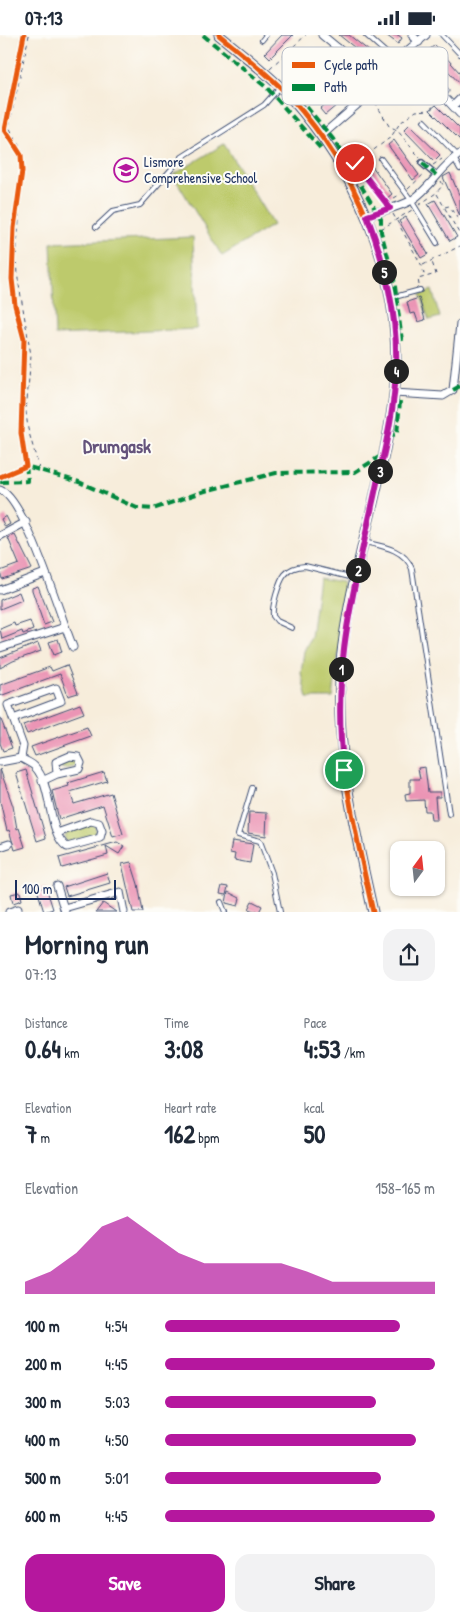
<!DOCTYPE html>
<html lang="en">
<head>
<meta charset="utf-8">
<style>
  :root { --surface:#fff; --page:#f2f2f3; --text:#1f2937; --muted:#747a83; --accent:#b5179e }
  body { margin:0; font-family:"Patrick Hand",sans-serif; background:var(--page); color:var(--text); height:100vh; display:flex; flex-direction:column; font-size:19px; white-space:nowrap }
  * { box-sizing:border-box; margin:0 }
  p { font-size:16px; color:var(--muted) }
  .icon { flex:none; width:28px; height:28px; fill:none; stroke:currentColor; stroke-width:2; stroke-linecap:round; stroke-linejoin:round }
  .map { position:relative; height:877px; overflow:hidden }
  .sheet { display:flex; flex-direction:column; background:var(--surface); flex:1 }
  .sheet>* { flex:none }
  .needle { width:32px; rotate:15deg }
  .tools { position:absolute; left:390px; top:806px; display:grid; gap:10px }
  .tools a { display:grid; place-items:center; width:55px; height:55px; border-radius:10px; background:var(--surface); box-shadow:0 1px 4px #0004; font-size:25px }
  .scale { position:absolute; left:15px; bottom:12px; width:101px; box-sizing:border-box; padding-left:5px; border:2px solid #1b2f5e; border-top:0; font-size:14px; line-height:18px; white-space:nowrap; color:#1b2f5e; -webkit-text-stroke:4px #fdfcf7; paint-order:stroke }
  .pin { position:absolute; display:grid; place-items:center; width:42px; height:42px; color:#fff; margin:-21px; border:2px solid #fff; border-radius:50%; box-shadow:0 1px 5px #0007 }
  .km { position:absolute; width:25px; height:25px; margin:-12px; border-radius:50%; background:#222; color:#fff; font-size:14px; line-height:25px; text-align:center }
  .round { display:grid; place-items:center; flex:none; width:52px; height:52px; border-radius:15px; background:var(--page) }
  .headline { display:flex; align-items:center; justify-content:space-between; height:85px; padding:0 25px }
  h1 { font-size:28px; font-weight:800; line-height:38px }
  .stats { display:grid; grid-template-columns:repeat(3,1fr); gap:8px; height:85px; padding:5px 25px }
  .stats div { display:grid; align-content:center }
  .stats b { font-size:25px; font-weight:800 }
  .stats small { font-size:14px; font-weight:400 }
  .stats p { font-size:14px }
  .chart { height:140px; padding:10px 25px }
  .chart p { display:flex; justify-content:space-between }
  .chart svg { width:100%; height:90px; margin-top:5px; fill:var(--accent); opacity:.7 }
  .primary-button { display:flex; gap:10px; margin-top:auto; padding:10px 25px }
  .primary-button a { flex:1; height:58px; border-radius:15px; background:var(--accent); color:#fff; font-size:20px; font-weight:800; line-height:58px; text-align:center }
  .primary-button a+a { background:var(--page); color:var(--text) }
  ul { padding:0 25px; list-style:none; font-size:16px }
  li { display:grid; grid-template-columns:80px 60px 1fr; align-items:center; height:38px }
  li i { height:12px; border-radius:6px; background:var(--accent) }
  .status { display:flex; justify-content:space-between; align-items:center; height:35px; padding:0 25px; background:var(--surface); direction:ltr }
  .status svg { height:14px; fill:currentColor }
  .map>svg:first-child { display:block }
  .green { fill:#bdca6c; stroke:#6c7c65 }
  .building { fill:#eb95b5 }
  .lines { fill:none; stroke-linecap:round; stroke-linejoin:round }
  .service-casing { stroke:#3c4c71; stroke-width:6 }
  .pedestrian-casing { stroke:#3c4c71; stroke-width:8 }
  .minor-casing { stroke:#3c4c71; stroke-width:9 }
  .tertiary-casing { stroke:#3c4c71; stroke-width:11 }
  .path { stroke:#3c4c71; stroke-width:1; stroke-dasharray:4 4; stroke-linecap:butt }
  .service { stroke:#fff; stroke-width:4 }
  .pedestrian { stroke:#fff; stroke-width:5 }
  .minor { stroke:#fff; stroke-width:7 }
  .tertiary { stroke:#fff; stroke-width:9 }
  .quiet { stroke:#00873e; stroke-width:4; stroke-dasharray:8 4; stroke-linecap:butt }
  .cycleway-casing { stroke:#fdfcf7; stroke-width:8 }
  .cycleway { stroke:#e8590c; stroke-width:5 }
  .route-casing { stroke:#fff; stroke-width:10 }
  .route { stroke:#b5179e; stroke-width:6 }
  .labels { text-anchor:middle; stroke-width:4; stroke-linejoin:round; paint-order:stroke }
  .poi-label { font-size:14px; fill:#1b2f5e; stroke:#fdfcf7; text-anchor:start }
  .district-label { font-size:19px; font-weight:bold; fill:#64537c; stroke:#fdfcf7 }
  .key { fill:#fdfcf7; stroke:#b9bec9; stroke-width:1 }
  .key-label { font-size:14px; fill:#1b2f5e }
</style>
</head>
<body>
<div class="status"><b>07:13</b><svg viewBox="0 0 49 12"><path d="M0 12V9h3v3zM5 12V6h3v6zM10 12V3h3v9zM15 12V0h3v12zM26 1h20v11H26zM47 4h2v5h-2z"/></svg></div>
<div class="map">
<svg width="460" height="877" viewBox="0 0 460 877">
  <rect width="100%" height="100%" fill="#fdfcf7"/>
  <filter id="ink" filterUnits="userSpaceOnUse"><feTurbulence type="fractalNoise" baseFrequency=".02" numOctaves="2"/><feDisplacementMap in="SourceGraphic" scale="10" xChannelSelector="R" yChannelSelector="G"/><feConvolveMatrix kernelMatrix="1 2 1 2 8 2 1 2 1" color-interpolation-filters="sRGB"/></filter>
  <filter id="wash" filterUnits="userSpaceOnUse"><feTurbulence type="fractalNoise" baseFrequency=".0096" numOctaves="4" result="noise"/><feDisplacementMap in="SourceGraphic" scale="20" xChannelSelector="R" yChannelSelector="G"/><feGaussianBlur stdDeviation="1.12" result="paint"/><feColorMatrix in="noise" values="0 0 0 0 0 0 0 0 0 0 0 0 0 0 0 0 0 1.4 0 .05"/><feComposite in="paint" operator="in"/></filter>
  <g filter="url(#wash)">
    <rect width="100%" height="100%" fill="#f7eddb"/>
    <g class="green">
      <polygon points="224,109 273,190 222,221 173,140"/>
      <polygon points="193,202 197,294 55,300 51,208"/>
      <polygon points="432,255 440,282 429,285 420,259"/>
      <polygon points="319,543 342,547 346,559 333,663 307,663 301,638 304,616 311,602"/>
      <polygon points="75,724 77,727 74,732 64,734 60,732 60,729"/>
      <polygon points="92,789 96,791 95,799 67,807 64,803 67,797"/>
    </g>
    <g id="blocks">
      <g class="building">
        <polygon points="282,0 293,0 270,23 265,18"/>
        <polygon points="339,0 349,0 379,24 375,29"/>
        <polygon points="386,0 398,0 402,3 398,9"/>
        <polygon points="435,10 460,38 460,49 429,15"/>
        <polygon points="331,64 337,70 325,80 320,74"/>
        <polygon points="436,70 460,94 460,105 430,75"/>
        <polygon points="409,90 440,120 434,126 404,95"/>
        <polygon points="394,105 419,140 413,145 388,110"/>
        <polygon points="367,124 392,159 386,164 360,129"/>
        <polygon points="450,138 460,162 460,181 443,142"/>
        <polygon points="435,165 457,202 450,206 428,169"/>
        <polygon points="406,182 428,219 421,223 399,186"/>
        <polygon points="419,263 425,285 418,287 415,278 410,279 407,267"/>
        <polygon points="6,481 10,489 5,492 1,484"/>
        <polygon points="15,500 32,534 2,544 0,536 19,529 8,503"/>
        <polygon points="38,551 52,587 44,590 32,555 32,553"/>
        <polygon points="19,557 22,565 0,574 0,565"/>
        <polygon points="30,586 33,595 23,599 22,596 2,604 0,594 14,588 15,591"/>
        <polygon points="58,604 62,617 54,620 49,607"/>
        <polygon points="38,608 41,616 13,626 0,633 0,623"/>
        <polygon points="67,630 78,658 68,661 60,639 0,661 0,650 50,632 52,636"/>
        <polygon points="80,669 84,678 27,699 23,690"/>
        <polygon points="0,682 12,713 3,716 0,708"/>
        <polygon points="87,692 91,701 35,721 31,712"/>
        <polygon points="425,732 428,757 440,757 440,762 435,762 437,785 431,785 430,776 425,776 424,765 406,766 405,759 410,758 410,744 420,744 418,733"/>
        <polygon points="0,734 13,771 17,794 19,793 25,812 15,815 9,795 7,796 0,766"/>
        <polygon points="26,735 46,803 37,806 16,738"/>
        <polygon points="104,737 107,746 70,757 74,769 111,758 123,799 113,802 103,770 59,784 52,756 69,751 68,748"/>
        <polygon points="249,777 267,778 266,801 248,798"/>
        <polygon points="232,806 253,809 250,828 234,825 235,819 230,818"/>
        <polygon points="117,807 124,811 119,819 106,811 108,820 62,833 59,823"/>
        <polygon points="131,827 138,849 143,877 133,877 122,829"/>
        <polygon points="107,838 110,848 67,861 64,852"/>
        <polygon points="222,851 228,852 226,860 220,859"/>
        <polygon points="46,852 53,874 44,877 37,854"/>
        <polygon points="20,857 22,865 13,868 11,859"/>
        <polygon points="228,857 240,863 238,871 226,868"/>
        <polygon points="252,866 262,871 259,877 248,874"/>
        <polygon points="103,868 116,877 96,877"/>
      </g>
    </g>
  </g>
  <g filter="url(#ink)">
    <use href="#blocks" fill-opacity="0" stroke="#3c4c71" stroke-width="1"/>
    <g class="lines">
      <g class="service-casing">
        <g id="service">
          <polyline points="366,0 393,24"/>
          <polyline points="442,0 460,19"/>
          <polyline points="262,5 266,0"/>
          <polyline points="424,86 458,121"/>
          <polyline points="454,123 460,134"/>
          <polyline points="381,124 411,165 437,208"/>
          <polyline points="96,192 113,176 140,170 182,122 264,70 280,52"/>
          <polyline points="391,263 420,255"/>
          <path d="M 364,507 C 382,511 405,514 412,534 L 449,779"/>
          <path d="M 292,593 L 277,586 L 273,581 C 272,574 274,567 276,560 C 281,543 285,532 305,531 L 354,543"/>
          <polyline points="252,753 238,800 260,806 272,838 280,877"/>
          <polyline points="221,867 225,877"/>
        </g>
      </g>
      <g class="pedestrian-casing">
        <polyline id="pedestrian" points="422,128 436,140"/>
      </g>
      <g class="minor-casing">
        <g id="minor">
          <polyline points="322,0 374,43"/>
          <polyline points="412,0 419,7"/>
          <polyline points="407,16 445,56"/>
          <polyline points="332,21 338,13"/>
          <polyline points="447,65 460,79"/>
          <polyline points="453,71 460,64"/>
          <polyline points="321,101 358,69 378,35 407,16 426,0"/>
          <path d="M 367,181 C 382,175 398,173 412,165 C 431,153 441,131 460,119"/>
          <polyline points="394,358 443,361 453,355 460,289"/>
          <path d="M 0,455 C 25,463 61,584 73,612"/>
          <polyline points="0,501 26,487"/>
          <polyline points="0,555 45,538"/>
          <polyline points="0,613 65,592"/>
          <polyline points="13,684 61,666 56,653 8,670 23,711 21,723"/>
          <path d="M 0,727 L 21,723 C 25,726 32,728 35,732 C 53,751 47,798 67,812 L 100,803 L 102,796 L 99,788 L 91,786 L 57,798"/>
          <polyline points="42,746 57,739 79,734 81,728 78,722 70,721 56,727 57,739"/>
          <polyline points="0,812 9,809"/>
          <polyline points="57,851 65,877"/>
          <polyline points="64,873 120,857 124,877"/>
          <polyline points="9,877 18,874"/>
        </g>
      </g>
      <g class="tertiary-casing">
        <path id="tertiary" d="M 219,0 C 243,20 269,39 290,62 C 356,136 397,230 396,330 C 396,359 390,390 384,419 C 370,489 347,558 341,628 C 334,714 355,794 373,877"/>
      </g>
      <g class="path">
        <polyline points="29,0 9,92 24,119 17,212 18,244 31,320 26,377 28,394 39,433"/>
        <polyline points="270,33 306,0"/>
        <polyline points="371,60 389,91 397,95 420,123"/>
        <polyline points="433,130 442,124"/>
        <polyline points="355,139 366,142"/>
        <polyline points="408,154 425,138"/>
        <polyline points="437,159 460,200"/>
        <polyline points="385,167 355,129 391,102 400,88 416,76 429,75 440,66"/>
        <polyline points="387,167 401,159"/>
        <polyline points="419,170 436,158 443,150 441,146"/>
        <polyline points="445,172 449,171 460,187"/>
        <polyline points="393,179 422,231 425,243"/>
        <polyline points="381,194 412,175"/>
        <polyline points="423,230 460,211"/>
        <polyline points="419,250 418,244 436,239 432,227"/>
      </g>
      <use href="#service" class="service"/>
      <use href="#pedestrian" class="pedestrian"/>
      <use href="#minor" class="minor"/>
      <use href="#tertiary" class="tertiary"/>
      <g class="quiet">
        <polyline points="203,0 267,53 322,115"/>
        <polyline points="291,53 333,104 381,184 381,197 394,244 402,306"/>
        <polyline points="422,128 436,140"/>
        <polyline points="453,355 460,351"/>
        <polyline points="387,401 397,399 400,366"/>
        <polyline points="0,447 28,446 26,431 79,447 137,473 153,474 205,456 276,438 355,437 384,419"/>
      </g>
      <g class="cycleway-casing">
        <g id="cycleway">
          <path d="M 219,0 C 243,20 269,39 290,62 C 356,136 397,230 396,330 C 396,359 390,390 384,419 C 370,489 347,558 341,628 C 334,714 355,794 373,877"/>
          <polyline points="0,442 26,431 21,398 24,304 15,270 12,244 14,193 22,136 21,120 5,95 24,0"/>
        </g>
      </g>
      <use href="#cycleway" class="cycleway"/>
    </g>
  </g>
  <g class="lines" filter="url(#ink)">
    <g class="route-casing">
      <path id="route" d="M 344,735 C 330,632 356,547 377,448 C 386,410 395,371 396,332 C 398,283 385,227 367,181 L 390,173 L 355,128"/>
    </g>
    <use href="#route" class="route"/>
  </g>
  <defs>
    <g id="school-ring" transform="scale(1.25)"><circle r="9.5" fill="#fdfcf7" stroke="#b5179e" stroke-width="1.5"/><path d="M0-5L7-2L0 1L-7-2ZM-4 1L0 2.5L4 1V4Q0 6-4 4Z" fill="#b5179e"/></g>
  </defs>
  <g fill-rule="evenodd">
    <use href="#school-ring" x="126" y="135"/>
  </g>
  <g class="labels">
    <g class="poi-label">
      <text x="144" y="132">Lismore<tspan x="144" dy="16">Comprehensive School</tspan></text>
    </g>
    <g class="district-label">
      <text x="117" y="418">Drumgask</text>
    </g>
  </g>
  <rect x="282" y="12" width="166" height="58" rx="8" class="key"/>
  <rect x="292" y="27" width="23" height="6" fill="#e8590c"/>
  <rect x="292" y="49" width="23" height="7" fill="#00873e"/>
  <g class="key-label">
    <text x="324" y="35">Cycle path</text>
    <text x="324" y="57">Path</text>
  </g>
</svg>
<div class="tools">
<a><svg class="needle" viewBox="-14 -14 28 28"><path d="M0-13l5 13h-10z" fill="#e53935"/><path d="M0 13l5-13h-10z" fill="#747a83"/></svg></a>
</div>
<div class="scale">100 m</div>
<div class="pin" style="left:344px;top:735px;background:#1e9e55"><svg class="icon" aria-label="arrive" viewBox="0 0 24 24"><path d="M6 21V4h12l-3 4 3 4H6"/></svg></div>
<div class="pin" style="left:355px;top:128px;background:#d93025"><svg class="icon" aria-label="check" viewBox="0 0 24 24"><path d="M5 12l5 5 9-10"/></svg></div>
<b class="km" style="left:341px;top:634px">1</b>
<b class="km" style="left:358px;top:535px">2</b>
<b class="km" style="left:380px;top:436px">3</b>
<b class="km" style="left:396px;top:336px">4</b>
<b class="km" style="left:384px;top:237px">5</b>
</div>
<section class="sheet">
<div class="headline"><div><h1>Morning run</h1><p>07:13</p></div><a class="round"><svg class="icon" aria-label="share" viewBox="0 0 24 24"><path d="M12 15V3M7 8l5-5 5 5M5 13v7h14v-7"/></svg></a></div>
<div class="stats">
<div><p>Distance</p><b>0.64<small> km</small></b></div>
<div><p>Time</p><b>3:08</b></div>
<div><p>Pace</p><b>4:53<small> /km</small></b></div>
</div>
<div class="stats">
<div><p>Elevation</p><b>7<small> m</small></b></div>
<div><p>Heart rate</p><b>162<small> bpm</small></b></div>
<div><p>kcal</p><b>50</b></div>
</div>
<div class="chart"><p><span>Elevation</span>158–165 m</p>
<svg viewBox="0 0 160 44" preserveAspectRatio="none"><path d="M0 44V38L10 33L20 24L30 11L40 6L50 15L60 24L70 29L80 29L90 29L100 29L110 33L120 38L130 38L140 38L150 38L160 38V44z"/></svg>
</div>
<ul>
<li><b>100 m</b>4:54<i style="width:87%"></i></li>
<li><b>200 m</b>4:45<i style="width:100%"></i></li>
<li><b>300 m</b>5:03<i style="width:78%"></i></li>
<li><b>400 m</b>4:50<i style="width:93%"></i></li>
<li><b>500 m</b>5:01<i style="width:80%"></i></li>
<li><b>600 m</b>4:45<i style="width:100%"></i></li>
</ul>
<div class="primary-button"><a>Save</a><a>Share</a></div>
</section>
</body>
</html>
